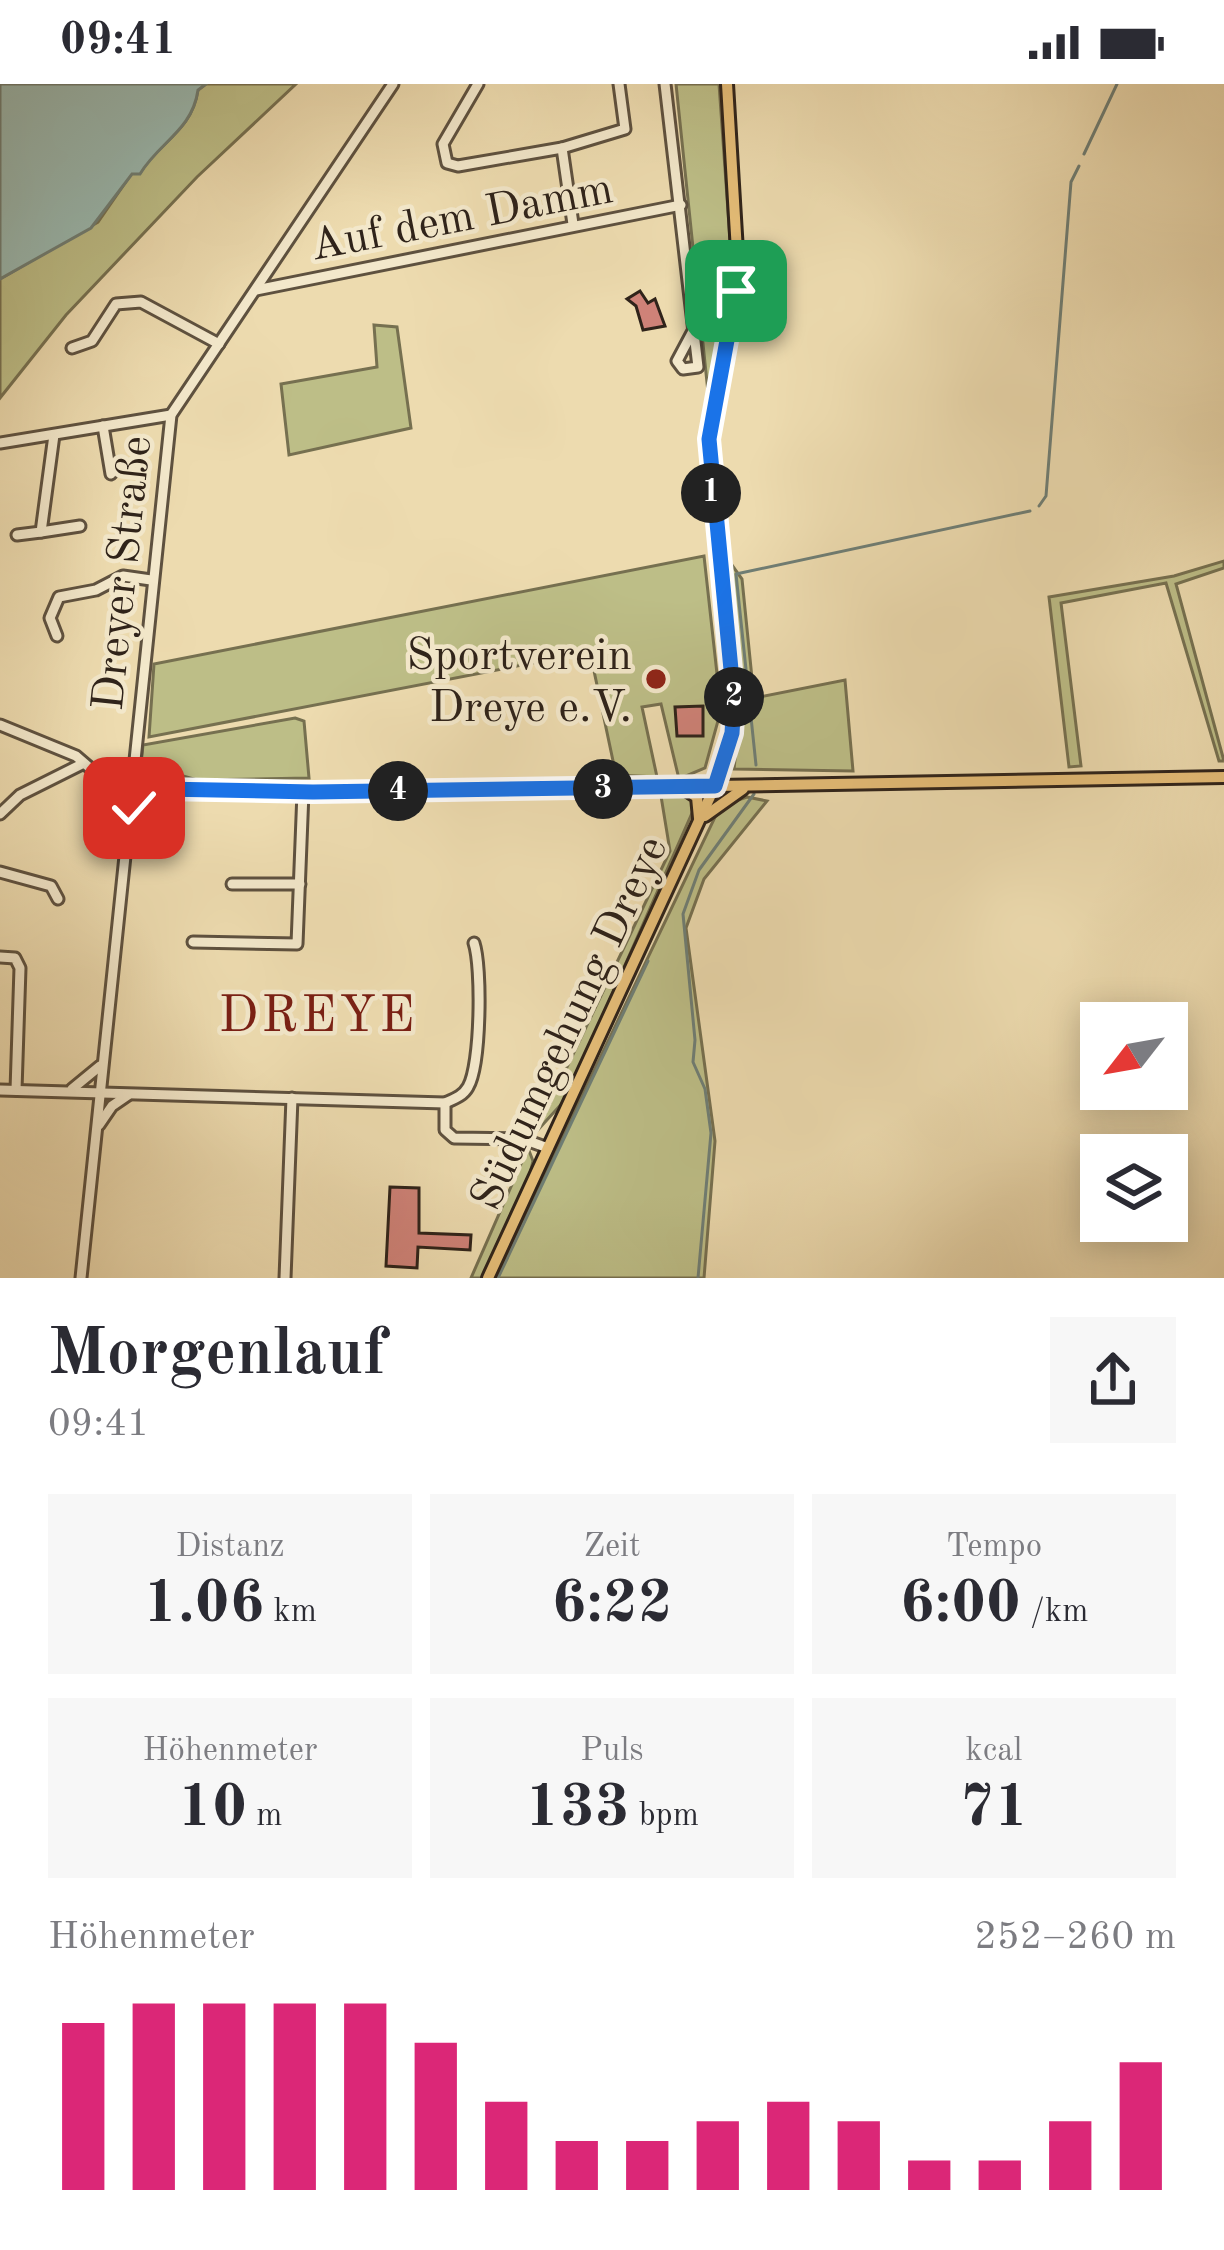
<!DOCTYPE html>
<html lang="de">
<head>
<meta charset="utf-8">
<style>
  :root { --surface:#fff; --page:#f7f7f7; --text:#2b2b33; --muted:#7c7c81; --accent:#db2777 }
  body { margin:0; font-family:"Old Standard TT",serif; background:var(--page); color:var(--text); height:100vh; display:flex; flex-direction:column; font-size:45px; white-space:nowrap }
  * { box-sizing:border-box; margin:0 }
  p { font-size:39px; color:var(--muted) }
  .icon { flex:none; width:66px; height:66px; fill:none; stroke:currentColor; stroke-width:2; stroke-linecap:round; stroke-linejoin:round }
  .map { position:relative; height:1194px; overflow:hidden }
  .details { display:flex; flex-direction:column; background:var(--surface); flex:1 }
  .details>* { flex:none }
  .needle { width:78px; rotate:239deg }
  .buttons { position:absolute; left:1080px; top:918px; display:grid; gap:24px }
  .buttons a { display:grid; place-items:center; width:108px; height:108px; border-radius:0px; background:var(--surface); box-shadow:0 6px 30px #0003; font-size:60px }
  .pin { position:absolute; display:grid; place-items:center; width:102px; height:102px; color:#fff; margin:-51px; border-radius:24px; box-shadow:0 6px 18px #0006 }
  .km { position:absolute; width:60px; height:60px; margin:-30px; border-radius:50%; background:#222; color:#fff; font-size:33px; line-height:60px; text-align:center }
  .round { display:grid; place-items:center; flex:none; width:126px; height:126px; border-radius:0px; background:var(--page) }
  .overview { display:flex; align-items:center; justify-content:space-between; height:204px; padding:0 48px }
  h1 { font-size:66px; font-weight:700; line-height:90px }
  .figures { display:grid; grid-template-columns:repeat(3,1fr); gap:18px; height:204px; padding:12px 48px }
  .figures div { display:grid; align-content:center; border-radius:0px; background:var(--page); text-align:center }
  .figures b { font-size:60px; font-weight:700 }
  .figures small { font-size:33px; font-weight:400 }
  .figures p { font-size:33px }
  .chart { height:336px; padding:24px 48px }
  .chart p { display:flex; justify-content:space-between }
  .chart svg { width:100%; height:216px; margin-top:12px; stroke:var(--accent); stroke-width:6 }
  .status { display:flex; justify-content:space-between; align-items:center; height:84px; padding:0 60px; background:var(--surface); direction:ltr }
  .status svg { height:33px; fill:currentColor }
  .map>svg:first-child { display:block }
  .green { fill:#bdbe87; stroke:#767050; stroke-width:3 }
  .water { fill:#9abab2; stroke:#6f7e75; stroke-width:3 }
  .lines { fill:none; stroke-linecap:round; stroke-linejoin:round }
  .stream { stroke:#6f7e75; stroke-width:3 }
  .building { fill:#cf8278; stroke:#2f231a; stroke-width:3 }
  .minor-casing { stroke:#5e513f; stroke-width:15 }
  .major-casing { stroke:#2f231a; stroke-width:16 }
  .minor { stroke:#f3e8cb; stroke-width:9 }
  .major { stroke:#e6be78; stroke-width:10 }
  .route-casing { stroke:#fff; stroke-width:24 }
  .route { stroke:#1a73e8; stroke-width:15 }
  .poi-dot { fill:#8f2418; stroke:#f3e8cb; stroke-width:4.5 }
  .labels { text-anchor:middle; stroke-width:9; stroke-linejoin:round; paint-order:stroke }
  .street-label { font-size:45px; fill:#2f231a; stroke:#f3e8cb }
  .poi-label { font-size:45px; fill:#2f231a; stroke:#f3e8cb; text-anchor:end }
  .quarter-label { font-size:51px; letter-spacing:3px; fill:#7a1f14; stroke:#f3e8cb }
</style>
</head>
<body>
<div class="status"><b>09:41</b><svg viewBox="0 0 49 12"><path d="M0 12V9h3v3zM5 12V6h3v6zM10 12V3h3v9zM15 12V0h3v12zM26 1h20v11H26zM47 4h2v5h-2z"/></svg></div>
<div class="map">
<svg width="1224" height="1194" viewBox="0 0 1224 1194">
  <rect width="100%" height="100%" fill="#eddbaf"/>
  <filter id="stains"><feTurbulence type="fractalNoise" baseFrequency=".00167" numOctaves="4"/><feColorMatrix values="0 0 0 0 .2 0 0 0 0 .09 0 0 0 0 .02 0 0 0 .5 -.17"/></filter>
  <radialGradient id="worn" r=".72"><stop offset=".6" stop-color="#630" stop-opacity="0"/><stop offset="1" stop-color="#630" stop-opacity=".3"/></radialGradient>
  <g class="green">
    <path d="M 206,0 L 296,0 L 197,93 L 66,231 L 0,314 L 0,195 L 98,138 L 132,89 L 140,89 C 159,58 192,47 198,6 Z"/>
    <polygon points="676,0 719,0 731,170 727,222 708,308"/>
    <polygon points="374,241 397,243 411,344 289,371 281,300 377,283"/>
    <polygon points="726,445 729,477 742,495 754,614 845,596 853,687 734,685 740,628"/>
    <polygon points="704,472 721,626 705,684 679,695 661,620 642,623 657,693 616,691 590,568 149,653 154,580"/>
    <polygon points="1224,477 1224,484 1176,500 1224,677 1219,677 1166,499 1061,519 1081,682 1069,683 1049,513 1174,492"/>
    <polygon points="295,634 304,637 309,694 197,696 141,680 143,661"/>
    <polygon points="660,706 683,708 696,720 566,1015 536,1048 670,767"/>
    <polygon points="747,713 767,717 704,795 686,844 715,1057 704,1194 495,1194 715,733 726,720"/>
    <polygon points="528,1064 533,1077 530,1089 482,1194 471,1194"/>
  </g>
  <path class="water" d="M 0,0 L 206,0 L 198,6 C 192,47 159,58 140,90 L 132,90 L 91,144 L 0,195 Z"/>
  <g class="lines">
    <g class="stream">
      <polyline points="1084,70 1117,0"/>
      <polyline points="1039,422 1046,412 1071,98 1079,82"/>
      <polyline points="756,681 736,490 1030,427"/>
      <polyline points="286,702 309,702"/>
      <polyline points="316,702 646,697"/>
      <polyline points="498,1194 648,877"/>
      <polyline points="698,1194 711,1049 705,1005 693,978 695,956 683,830 699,786 754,710"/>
    </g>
  </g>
  <g class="building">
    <polygon points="640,207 648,219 655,215 665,242 643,246 636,222 627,215"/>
    <polygon points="703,622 703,652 677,652 675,623"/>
    <polygon points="390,1103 419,1104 419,1149 471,1151 470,1166 418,1163 417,1184 386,1182"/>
  </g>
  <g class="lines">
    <g class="minor-casing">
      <g id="minor">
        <polyline points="478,0 443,60 447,79 458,82 562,64 625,45 619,0"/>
        <polyline points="665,0 698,283 683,285 677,277 693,247"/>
        <polyline points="562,64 573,140"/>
        <polyline points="256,206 681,121"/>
        <polyline points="72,264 92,257 116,220 141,218 219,260"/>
        <polyline points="103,342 111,390"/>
        <polyline points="0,359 171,331"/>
        <polyline points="41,448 80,442"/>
        <polyline points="17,451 41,448 54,351"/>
        <polyline points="57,552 50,534 59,513 96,506 123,492 151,496"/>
        <polyline points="0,641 76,672 90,684 130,700 199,708 715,702"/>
        <polyline points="0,730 20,711 82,680"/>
        <polyline points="128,731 161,705"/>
        <polyline points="0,788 51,802 58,815"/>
        <polyline points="232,800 300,800"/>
        <polyline points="193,858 297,860 303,708"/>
        <polyline points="0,873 15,874 20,884 16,1006"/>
        <polyline points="72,1005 100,982"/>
        <path d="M 0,1006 L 445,1019 C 454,1015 463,1012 468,1003 C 481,981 482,883 474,859"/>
        <polyline points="445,1019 445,1046 454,1054 523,1055 548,1064"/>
        <polyline points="99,1041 112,1022 128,1011"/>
        <polyline points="81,1194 171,331 393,0"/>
        <polyline points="285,1194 292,1014"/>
      </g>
    </g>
    <g class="major-casing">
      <g id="major">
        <polyline points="715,702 1224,693"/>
        <polyline points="683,704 697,713 699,734"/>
        <polyline points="705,732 743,705"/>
        <polyline points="488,1194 715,702 732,648 734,617 709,393 711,325 734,230 738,184 727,0"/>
      </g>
    </g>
    <use href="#minor" class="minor"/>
    <use href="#major" class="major"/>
  </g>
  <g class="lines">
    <g class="route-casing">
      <polyline id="route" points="134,724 162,705 313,708 715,702 732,649 734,617 709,355 736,207"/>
    </g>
    <use href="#route" class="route"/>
  </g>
  <circle class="poi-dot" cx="656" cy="595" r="12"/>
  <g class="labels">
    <g class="street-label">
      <text transform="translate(461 131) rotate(-11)" y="16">Auf dem Damm</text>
      <text transform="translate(120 489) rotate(-84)" y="16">Dreyer Straße</text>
      <text transform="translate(567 938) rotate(-65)" y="16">Südumgehung Dreye</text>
    </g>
    <g class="poi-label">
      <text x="632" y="585">Sportverein<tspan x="632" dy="52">Dreye e.V.</tspan></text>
    </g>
    <g class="quarter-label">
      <text x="318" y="947">DREYE</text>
    </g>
  </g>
  <rect width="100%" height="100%" filter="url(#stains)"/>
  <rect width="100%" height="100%" fill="url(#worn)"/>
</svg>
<div class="buttons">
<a><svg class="needle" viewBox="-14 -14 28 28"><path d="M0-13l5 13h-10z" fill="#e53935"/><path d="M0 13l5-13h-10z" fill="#7c7c81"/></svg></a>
<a><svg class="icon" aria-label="layers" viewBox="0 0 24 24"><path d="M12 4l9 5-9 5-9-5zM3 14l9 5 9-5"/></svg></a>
</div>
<div class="pin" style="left:736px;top:207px;background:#1e9e55"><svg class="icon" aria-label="arrive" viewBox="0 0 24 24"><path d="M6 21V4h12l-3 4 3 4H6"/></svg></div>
<div class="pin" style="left:134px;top:724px;background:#d93025"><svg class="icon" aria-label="check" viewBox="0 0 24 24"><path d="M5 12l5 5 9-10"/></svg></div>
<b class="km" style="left:711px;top:409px">1</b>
<b class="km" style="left:734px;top:613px">2</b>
<b class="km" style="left:603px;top:705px">3</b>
<b class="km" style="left:398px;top:707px">4</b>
</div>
<section class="details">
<div class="overview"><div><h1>Morgenlauf</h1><p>09:41</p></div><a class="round"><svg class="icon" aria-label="share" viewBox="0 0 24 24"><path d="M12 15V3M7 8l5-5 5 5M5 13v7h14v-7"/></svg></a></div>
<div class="figures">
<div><p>Distanz</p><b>1.06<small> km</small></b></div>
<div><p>Zeit</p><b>6:22</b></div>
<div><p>Tempo</p><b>6:00<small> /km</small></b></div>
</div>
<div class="figures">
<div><p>Höhenmeter</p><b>10<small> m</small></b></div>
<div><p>Puls</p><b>133<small> bpm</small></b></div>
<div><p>kcal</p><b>71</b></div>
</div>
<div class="chart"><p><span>Höhenmeter</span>252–260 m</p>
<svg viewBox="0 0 160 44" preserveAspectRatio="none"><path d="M5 44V10M15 44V6M25 44V6M35 44V6M45 44V6M55 44V14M65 44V26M75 44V34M85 44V34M95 44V30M105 44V26M115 44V30M125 44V38M135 44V38M145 44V30M155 44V18"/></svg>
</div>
</section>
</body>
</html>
